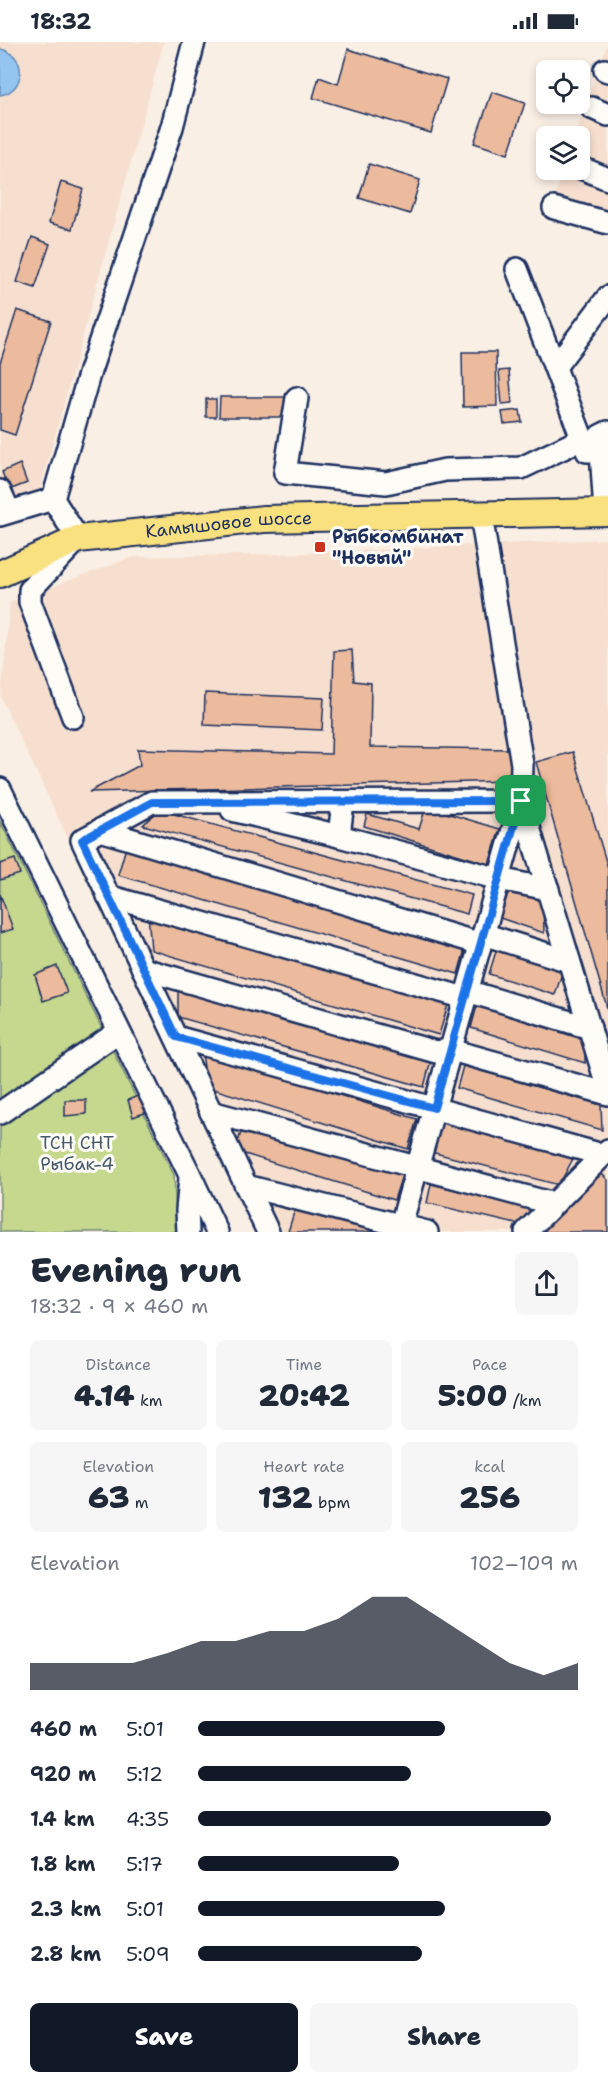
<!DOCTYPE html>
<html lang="en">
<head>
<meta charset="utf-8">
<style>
  :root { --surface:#fff; --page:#f6f6f7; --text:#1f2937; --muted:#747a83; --accent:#111827 }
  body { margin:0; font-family:"Shantell Sans",sans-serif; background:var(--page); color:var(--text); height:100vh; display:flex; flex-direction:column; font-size:22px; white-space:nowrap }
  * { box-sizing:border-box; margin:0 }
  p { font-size:20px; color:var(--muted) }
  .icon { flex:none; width:33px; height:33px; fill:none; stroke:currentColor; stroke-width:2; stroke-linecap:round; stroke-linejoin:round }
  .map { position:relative; height:1190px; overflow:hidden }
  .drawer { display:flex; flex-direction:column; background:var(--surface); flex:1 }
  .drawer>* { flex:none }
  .tools { position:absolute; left:536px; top:18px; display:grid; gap:12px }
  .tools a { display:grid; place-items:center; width:54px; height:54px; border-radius:9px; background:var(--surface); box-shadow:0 3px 9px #0003; font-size:30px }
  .pin { position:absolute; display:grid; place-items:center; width:51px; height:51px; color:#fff; margin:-26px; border-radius:12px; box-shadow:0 3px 9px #0006 }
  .round { display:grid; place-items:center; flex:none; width:63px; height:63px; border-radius:9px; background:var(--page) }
  .head { display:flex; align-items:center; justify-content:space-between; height:102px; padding:0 30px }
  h1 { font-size:33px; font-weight:800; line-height:45px }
  .metrics { display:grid; grid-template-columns:repeat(3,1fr); gap:9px; height:102px; padding:6px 30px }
  .metrics div { display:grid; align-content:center; border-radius:9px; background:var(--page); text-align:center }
  .metrics b { font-size:30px; font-weight:800 }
  .metrics small { font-size:16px; font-weight:400 }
  .metrics p { font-size:16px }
  .chart { height:168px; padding:12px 30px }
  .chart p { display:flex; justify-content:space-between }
  .chart svg { width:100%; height:108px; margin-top:6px; fill:var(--accent); opacity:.7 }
  .primary-button { display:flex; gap:12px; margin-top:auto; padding:12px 30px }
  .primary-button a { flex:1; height:69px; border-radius:9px; background:var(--accent); color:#fff; font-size:24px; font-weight:800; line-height:69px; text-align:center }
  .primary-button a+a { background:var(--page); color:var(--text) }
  ul { padding:0 30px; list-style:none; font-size:20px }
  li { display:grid; grid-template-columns:96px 72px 1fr; align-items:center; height:45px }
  li i { height:15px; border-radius:8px; background:var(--accent) }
  .status { display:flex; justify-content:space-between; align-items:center; height:42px; padding:0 30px; background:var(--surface); direction:ltr }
  .status svg { height:16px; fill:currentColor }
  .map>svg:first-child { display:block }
  .built { fill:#f6dfcf }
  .green { fill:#c5d88d; stroke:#708476; stroke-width:1.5 }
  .water { fill:#94c5f0; stroke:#6489b6; stroke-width:1.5 }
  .building { fill:#ecbb9d; stroke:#1b2f5e; stroke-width:1.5 }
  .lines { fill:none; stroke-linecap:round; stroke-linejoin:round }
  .minor-casing { stroke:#1b2f5e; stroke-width:26 }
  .major-casing { stroke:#1b2f5e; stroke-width:30 }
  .minor { stroke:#fdfcf7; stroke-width:21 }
  .major { stroke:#fae180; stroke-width:26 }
  .route-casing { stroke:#fff; stroke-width:12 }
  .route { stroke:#1a73e8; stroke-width:8 }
  .poi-dot { fill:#c8321e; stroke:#fdfcf7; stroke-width:2 }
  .labels { text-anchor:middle; stroke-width:6; stroke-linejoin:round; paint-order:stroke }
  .street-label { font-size:18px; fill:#1b2f5e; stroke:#fdfcf7 }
  .poi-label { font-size:18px; font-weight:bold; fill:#1b2f5e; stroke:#fdfcf7; text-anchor:start }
  .park-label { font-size:18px; fill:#46596a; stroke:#fdfcf7 }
</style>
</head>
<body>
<div class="status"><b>18:32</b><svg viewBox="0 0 49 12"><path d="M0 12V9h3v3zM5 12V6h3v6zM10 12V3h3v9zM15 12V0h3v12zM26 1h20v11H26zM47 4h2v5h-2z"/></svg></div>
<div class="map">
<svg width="608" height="1190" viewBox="0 0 608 1190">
  <rect width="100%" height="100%" fill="#faefe5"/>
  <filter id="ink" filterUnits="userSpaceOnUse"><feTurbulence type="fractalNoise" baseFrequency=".0167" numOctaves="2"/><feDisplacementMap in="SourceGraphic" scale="12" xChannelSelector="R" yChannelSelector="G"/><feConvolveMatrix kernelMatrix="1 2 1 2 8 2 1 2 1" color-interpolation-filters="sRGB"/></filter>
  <g filter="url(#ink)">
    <g class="built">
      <polygon points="0,0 164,0 40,448 0,464"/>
      <polygon points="608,0 608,193 569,181 556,151 564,128 579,128 579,94 575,94"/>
      <polygon points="608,497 608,1190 256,1190 1,656 10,560 133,515 283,512"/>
    </g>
    <polygon class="green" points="0,779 174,1133 177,1190 0,1190"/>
    <path class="water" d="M 0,7 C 27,11 27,49 0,53 Z"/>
    <g class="building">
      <polygon points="348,7 447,37 431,91 313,56 319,35 338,42"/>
      <polygon points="492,50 525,61 508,112 474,101"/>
      <polygon points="369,122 420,138 410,172 359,156"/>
      <polygon points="61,140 83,147 72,187 49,181"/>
      <polygon points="32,195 50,202 35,246 17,240"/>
      <polygon points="17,268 51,279 15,393 0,388 0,321"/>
      <polygon points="462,310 496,310 497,364 463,365"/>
      <polygon points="509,328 512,361 502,362 499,329"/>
      <polygon points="220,355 287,355 287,375 219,375"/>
      <rect x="206" y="357" width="10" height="18"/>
      <polygon points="520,368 522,380 504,382 502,370"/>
      <polygon points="20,422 27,441 9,448 2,430"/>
      <polygon points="352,608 354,639 371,641 370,705 510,707 510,739 89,750 140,723 138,707 331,712 334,609"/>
      <polygon points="205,651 324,656 322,688 204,683"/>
      <polygon points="573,710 608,826 608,969 536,720"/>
      <polygon points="426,765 500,787 489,822 364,784 367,772 419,787"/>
      <polygon points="159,768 472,853 467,872 143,783"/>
      <polygon points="126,805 466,904 458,932 118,833"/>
      <polygon points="15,817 20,832 0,838 0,822"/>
      <polygon points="509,848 543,858 544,891 500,876"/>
      <polygon points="0,852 13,887 0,891"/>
      <polygon points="148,871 449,959 439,993 151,908"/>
      <polygon points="497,906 563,928 555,953 489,932"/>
      <polygon points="57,924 67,951 43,959 35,933"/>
      <polygon points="178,946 431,1018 424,1045 178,975"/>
      <polygon points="477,964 585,998 585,1021 471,986"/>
      <polygon points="202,1011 417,1077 408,1107 207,1045"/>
      <polygon points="463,1024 601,1063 602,1088 457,1046"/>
      <polygon points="143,1052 150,1069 133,1075 128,1058"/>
      <polygon points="65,1058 86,1058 86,1072 65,1074"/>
      <polygon points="439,1076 575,1113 559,1143 431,1110"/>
      <polygon points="243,1084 402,1133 394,1158 235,1109"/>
      <polygon points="598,1128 608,1138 608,1190 536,1190"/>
      <polygon points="431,1142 532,1166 520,1183 427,1161"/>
      <polygon points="298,1157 384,1188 383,1190 288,1190"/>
    </g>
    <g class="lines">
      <g class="minor-casing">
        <g id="minor">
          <polyline points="605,28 608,29"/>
          <polyline points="592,66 608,73"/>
          <polyline points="579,125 608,137"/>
          <polyline points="554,166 608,181"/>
          <polyline points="517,227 587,409 601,409"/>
          <polyline points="555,325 608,255"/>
          <polyline points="297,356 285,431 386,441 445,428 521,426 582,397"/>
          <polyline points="0,449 9,469"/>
          <polyline points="605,470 600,394 608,390"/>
          <polyline points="0,473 53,457"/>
          <polyline points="73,675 30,560 30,548 78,497 53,457 90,329 172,85 194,0"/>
          <polyline points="0,747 190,1133 217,1190"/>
          <polyline points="521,759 608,1047"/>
          <polyline points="343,760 339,794 499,837 548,847"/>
          <polyline points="232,768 339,794"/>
          <polyline points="100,788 481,902"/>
          <polyline points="108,854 465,956"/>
          <polyline points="483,892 569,919"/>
          <polyline points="143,927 436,1010 451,1008 608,1052"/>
          <polyline points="467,949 590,986"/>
          <polyline points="176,995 603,1113"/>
          <polyline points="211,1070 554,1162"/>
          <polyline points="0,1071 118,990"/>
          <polyline points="246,1144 427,1190"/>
          <polyline points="188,1190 187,1168 190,1136"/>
          <polyline points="268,1190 82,798 152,760 521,759 522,722 481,473"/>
          <polyline points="399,1190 521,759"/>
          <polyline points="526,1190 608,1108"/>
        </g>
      </g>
      <g class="major-casing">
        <g id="major">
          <path id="s1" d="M 0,532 L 78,497 L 264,477 L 608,470"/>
        </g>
      </g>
      <use href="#minor" class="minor"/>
      <use href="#major" class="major"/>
    </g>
  </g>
  <g class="lines" filter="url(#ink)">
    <g class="route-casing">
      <polygon id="route" points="521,759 434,1066 176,995 82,798 152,760"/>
    </g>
    <use href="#route" class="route"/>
  </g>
  <rect class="poi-dot" x="314" y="499" width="12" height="12" rx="3"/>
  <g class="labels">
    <g class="street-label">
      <text dy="6" stroke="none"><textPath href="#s1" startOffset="237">Камышовое шоссе</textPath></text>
    </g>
    <g class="poi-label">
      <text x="332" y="501">Рыбкомбинат<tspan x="332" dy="21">"Новый"</tspan></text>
    </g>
    <g class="park-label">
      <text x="77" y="1107">ТСН СНТ<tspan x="77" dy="21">Рыбак-4</tspan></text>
    </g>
  </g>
</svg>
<div class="tools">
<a><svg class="icon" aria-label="locate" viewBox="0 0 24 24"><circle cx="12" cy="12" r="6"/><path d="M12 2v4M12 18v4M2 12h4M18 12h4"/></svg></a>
<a><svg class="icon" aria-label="layers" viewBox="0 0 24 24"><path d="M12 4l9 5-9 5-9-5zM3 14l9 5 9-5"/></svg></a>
</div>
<div class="pin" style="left:521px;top:759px;background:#1e9e55"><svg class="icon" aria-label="arrive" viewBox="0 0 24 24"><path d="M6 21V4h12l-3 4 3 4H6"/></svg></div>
</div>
<section class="drawer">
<div class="head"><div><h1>Evening run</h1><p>18:32 · 9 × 460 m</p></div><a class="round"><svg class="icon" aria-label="share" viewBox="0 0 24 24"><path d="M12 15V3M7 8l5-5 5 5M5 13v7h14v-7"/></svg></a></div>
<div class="metrics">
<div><p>Distance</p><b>4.14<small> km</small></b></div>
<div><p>Time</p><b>20:42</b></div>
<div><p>Pace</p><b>5:00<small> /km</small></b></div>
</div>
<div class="metrics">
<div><p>Elevation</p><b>63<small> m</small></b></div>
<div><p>Heart rate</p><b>132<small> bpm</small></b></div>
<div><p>kcal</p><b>256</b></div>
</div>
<div class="chart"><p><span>Elevation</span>102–109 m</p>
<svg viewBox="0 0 160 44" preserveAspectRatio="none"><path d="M0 44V33L10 33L20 33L30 33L40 29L50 24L60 24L70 20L80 20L90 15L100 6L110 6L120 15L130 24L140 33L150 38L160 33V44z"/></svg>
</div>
<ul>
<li><b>460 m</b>5:01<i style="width:65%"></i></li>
<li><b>920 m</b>5:12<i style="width:56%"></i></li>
<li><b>1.4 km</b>4:35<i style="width:93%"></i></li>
<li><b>1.8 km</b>5:17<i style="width:53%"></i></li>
<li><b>2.3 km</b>5:01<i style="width:65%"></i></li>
<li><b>2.8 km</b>5:09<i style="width:59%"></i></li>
</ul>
<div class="primary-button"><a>Save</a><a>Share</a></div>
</section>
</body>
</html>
